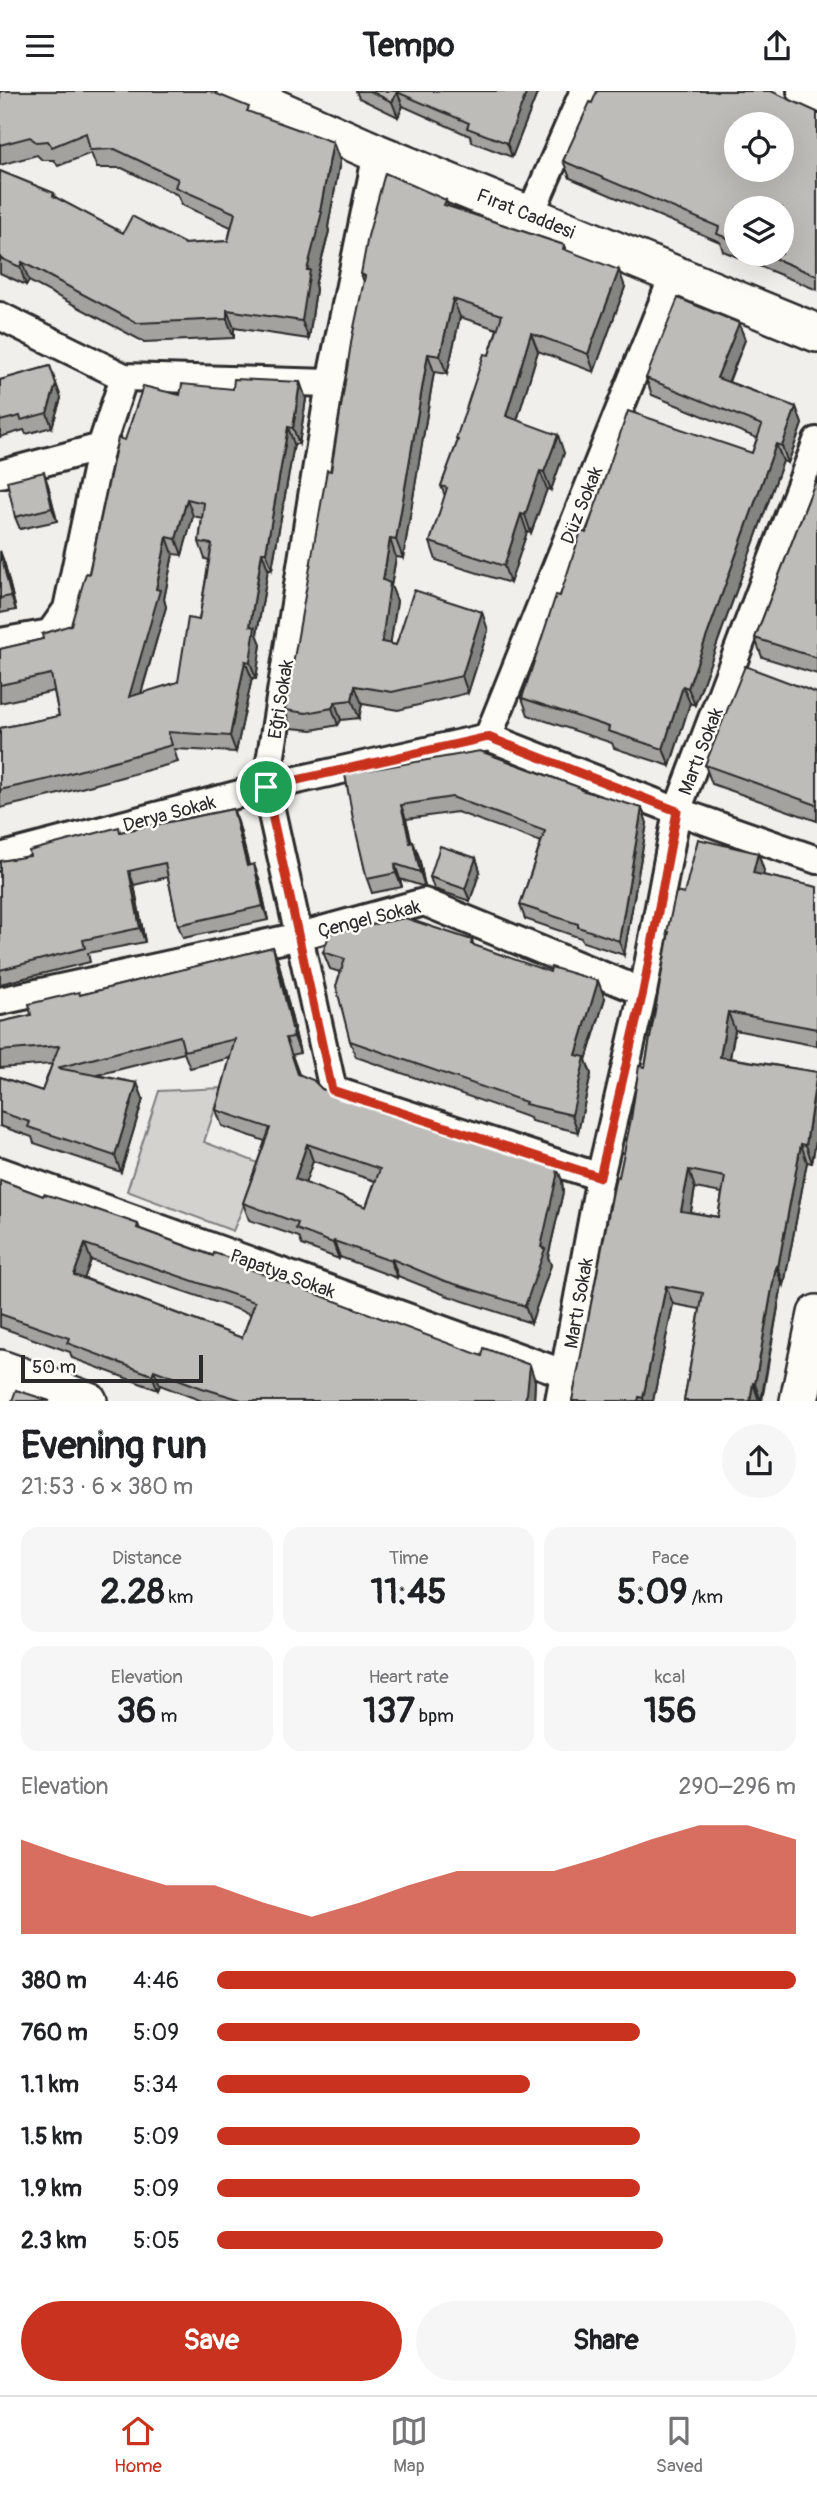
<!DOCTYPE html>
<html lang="en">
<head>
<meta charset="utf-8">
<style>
  :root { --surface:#fff; --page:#f6f6f6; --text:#202124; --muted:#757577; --line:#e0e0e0; --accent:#c8321e }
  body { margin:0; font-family:Pangolin,sans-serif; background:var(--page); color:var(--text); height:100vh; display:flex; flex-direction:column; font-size:26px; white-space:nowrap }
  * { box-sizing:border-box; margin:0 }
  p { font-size:23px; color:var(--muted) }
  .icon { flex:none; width:38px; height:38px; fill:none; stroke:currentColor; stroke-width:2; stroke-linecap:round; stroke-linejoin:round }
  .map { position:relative; height:1310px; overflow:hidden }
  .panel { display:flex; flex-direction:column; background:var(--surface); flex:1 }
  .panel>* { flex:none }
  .controls { position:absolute; left:724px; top:21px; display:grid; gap:14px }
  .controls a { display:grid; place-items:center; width:70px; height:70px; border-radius:50%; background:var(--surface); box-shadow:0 7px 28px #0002; font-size:35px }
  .scale { position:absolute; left:21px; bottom:18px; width:182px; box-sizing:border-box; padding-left:7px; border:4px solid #2b2b2b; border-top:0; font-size:19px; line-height:24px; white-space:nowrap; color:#2b2b2b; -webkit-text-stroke:5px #fdfcf7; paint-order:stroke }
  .pin { position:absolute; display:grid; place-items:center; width:60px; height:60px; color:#fff; margin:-30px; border:4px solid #fff; border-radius:50%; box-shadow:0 2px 7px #0007 }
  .round { display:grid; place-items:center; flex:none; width:74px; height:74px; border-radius:37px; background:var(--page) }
  .head { display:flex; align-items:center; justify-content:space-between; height:119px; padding:0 21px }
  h1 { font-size:38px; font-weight:800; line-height:52px }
  .figures { display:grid; grid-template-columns:repeat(3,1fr); gap:10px; height:119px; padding:7px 21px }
  .figures div { display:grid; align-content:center; border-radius:18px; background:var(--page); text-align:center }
  .figures b { font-size:35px; font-weight:800 }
  .figures small { font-size:19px; font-weight:400 }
  .figures p { font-size:19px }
  .chart { height:196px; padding:14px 21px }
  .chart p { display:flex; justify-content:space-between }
  .chart svg { width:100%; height:126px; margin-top:7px; fill:var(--accent); opacity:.7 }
  .button { display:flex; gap:14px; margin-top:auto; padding:14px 21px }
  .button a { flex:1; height:80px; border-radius:42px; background:var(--accent); color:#fff; font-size:28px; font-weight:800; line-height:80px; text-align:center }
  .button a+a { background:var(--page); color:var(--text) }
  ul { padding:0 21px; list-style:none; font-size:23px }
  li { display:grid; grid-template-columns:112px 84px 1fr; align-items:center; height:52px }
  li i { height:18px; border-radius:9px; background:var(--accent) }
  header { display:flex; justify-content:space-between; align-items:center; height:91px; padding:0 21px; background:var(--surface); font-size:32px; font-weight:800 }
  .menu { display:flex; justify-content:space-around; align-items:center; height:98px; border-top:2px solid var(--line); background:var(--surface); font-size:19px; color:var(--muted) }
  .menu a { display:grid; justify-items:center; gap:4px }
  .menu .selected { color:var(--accent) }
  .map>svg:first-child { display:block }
  .green { fill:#d3d2cf; stroke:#7f7e7d; stroke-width:2 }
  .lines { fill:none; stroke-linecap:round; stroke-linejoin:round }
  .street-casing { stroke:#2b2b2b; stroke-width:32 }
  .secondary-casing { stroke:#2b2b2b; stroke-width:42 }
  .street { stroke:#fdfcf7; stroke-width:26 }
  .secondary { stroke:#fdfcf7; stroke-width:37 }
  .wall { fill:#a3a29e; stroke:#2b2b2b; stroke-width:2; fill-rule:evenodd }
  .shaded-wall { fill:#848481; stroke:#2b2b2b; stroke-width:2 }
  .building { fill:#bdbcb8; stroke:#2b2b2b; stroke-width:2; fill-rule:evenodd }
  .route-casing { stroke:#fff; stroke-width:14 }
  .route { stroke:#c8321e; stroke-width:9 }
  .labels { text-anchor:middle; stroke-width:5; stroke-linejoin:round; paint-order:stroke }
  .street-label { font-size:19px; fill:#2b2b2b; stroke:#fdfcf7 }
</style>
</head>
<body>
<header><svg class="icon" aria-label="menu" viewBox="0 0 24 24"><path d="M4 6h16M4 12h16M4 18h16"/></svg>Tempo<svg class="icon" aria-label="share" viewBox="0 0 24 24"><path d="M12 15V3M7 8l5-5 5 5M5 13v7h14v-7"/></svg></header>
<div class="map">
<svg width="817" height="1310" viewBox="0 0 817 1310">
  <rect width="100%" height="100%" fill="#f0efeb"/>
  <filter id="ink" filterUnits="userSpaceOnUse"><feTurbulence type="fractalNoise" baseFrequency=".0143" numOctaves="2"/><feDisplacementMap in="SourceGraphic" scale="14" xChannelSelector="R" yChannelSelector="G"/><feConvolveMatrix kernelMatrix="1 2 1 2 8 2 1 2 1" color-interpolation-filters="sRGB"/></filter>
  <g filter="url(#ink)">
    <polygon class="green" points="222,997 204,1051 261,1073 233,1140 127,1100 159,1000"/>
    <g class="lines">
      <g class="street-casing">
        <g id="street">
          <polyline points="801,0 817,8"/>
          <polyline points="377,62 330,292 266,696 333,999 600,1086"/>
          <polyline points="530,124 584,0"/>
          <polyline points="0,225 124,286 330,292"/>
          <polyline points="0,383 101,356 124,286"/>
          <polyline points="0,551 50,542 67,518 101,356"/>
          <polyline points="488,646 674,183"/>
          <polyline points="0,766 266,696 488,646 677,720 817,769"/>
          <polyline points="0,910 300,845 424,811 643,901"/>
          <polyline points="0,1080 566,1283"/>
          <polyline points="0,1308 9,1282"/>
          <polyline points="559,1310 600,1086 643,901 677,720 817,350"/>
        </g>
      </g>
      <g class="secondary-casing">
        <g id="secondary">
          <polyline points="236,0 377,62 817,242"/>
          <polyline points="0,1278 88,1310"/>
          <polyline points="799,1310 817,1223"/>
        </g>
      </g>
      <use href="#street" class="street"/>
      <use href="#secondary" class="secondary"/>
    </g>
    <g class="wall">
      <polygon points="0,0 251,22 340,70 328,136 329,140 315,194 316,198 309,248 234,237 234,247 144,251 29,190 26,194 0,182 0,80 54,102 56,107 123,142 185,153 228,150 231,136 182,114 178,104 122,77 97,77 91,62 58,75 54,69 42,69 37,64 0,74"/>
      <polygon points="356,0 538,0 512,66 472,51 470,45 403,15 398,26 359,7"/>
      <path d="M 592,12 L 817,21 L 817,199 L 723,160 L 720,151 L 570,87 L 563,70 ZM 737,117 L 782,163 L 737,163 Z"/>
      <polygon points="446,109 448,115 564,154 566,159 625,196 594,281 538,260 517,329 564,362 551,399 547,398 531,442 527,441 510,492 436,469 430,451 445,405 441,395 457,352 456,348 489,264 497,238 460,226 447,283 434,281 403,467 396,466 391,495 397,510 390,553 396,554 488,539 468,602 398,619 362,613 359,627 341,629 338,634 312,639 291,637 285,619 331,380 364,191 361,183"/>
      <polygon points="739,232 745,249 729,291 796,316 802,333 788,372 783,370 695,614 690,612 670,675 614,657 612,652 528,624 522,607 560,505 586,442 752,362 757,347 652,304 646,287"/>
      <polygon points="50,275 61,307 52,336 26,343 24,339 0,346 0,289"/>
      <path d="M 300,291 L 306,308 L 299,353 L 294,353 L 272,478 L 268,478 L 257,543 L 261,553 L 256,588 L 252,587 L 236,661 L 174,658 L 178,671 L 55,704 L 0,717 L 0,637 L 59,625 L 54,600 L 0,612 L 0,558 L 43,548 L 71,534 L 89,483 L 125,349 L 180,304 ZM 193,425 L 202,427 L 199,451 L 205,468 L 209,469 L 199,529 L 178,591 L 141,603 L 166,516 L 164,508 L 173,463 L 182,464 Z"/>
      <polygon points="817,386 817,583 762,566 755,547"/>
      <polygon points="48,394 57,430 20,438 15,426"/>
      <polygon points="0,460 5,474 16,519 0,522"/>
      <polygon points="817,602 817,730 712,693 705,674"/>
      <polygon points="345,683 582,700 647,732 624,864 583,851 581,847 525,828 520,814 541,751 457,721 406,728 412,752 413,751 419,766 425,796 400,788 402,796 372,802 367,788"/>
      <polygon points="233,718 238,731 249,774 259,787 268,829 183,847 178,834 168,786 134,794 145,851 88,862 90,871 0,893 0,770 30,765 121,741"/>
      <path d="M 758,762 L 764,780 L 763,784 L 817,796 L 817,955 L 735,939 L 730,967 L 817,981 L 817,1043 L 812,1072 L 807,1071 L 784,1194 L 782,1193 L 762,1310 L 684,1310 L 700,1218 L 673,1213 L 653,1310 L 572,1310 L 619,1086 L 645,976 L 668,845 L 667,841 L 684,803 ZM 695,1097 L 722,1102 L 718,1126 L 691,1121 Z"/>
      <polygon points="476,767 480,780 470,810 434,798 430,786"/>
      <polygon points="472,849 474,855 605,907 586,969 591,983 578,1041 531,1030 530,1027 356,966 350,950 340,881 330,878 323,861"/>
      <path d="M 273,856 L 279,873 L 300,962 L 292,964 L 299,983 L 322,998 L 556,1074 L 562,1090 L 563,1101 L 548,1166 L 551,1174 L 531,1232 L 448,1205 L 398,1185 L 397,1187 L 340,1166 L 339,1168 L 302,1154 L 299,1146 L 249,1129 L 243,1112 L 265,1050 L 222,1035 L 216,1019 L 230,967 L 190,977 L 184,962 L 97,984 L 137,992 L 143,1008 L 121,1081 L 34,1052 L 32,1046 L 0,1035 L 0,986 L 42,1000 L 52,973 L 0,977 L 0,931 L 31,924 L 80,904 ZM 313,1070 L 375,1090 L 366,1116 L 305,1092 Z"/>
      <path d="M 0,1089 L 43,1105 L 138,1133 L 140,1138 L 250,1178 L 535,1290 L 534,1310 L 202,1310 L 160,1294 L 158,1299 L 72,1267 L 70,1261 L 0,1236 ZM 91,1169 L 251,1223 L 242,1247 L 84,1187 Z"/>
    </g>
    <g class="shaded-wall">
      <polygon points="527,0 538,0 512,66 507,52"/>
      <polygon points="397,1 403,15 398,26 392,11"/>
      <polygon points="333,51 340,70 328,136 329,140 315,194 316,198 309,248 302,230 307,179 320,120"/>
      <polygon points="22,171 29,190 26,194 20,176"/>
      <polygon points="619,179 625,196 594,281 588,263"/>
      <polygon points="453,208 460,226 447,283 440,265"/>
      <polygon points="227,219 234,237 234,247 227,228"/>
      <polygon points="739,232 745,249 723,304 717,287"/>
      <polygon points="531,242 538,260 513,343 506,325"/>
      <polygon points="428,263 434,281 403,467 396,449"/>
      <polygon points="300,291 306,308 299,353 293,337"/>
      <polygon points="56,293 61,307 52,336 47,322"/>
      <polygon points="796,316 802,333 788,372 782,355"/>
      <polygon points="288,336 294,353 272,478 266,461"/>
      <polygon points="558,344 564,362 551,399 544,381"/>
      <polygon points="776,353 783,370 695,614 688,597"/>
      <polygon points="540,380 547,398 531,442 525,424"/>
      <polygon points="44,381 48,394 57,430 52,417"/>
      <polygon points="187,408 193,425 182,464 176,448"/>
      <polygon points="521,423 527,441 510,492 504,475"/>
      <polygon points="167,446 173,463 164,508 166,516 135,623 129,606 156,498"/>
      <polygon points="390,448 396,466 391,495 397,510 388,569 382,551 383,489"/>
      <polygon points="0,460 5,474 16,519 11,505"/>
      <polygon points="262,461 268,478 257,543 261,553 256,588 250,571 250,535"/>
      <polygon points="482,521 488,539 468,602 462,585"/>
      <polygon points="245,570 252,587 236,661 230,645"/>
      <polygon points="355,595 362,613 359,627 352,609"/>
      <polygon points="683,595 690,612 670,675 663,658"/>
      <polygon points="335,611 341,629 338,634 332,617"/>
      <polygon points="401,714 406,728 415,767 410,752"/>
      <polygon points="642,717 647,732 624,864 619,850"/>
      <polygon points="233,718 238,731 252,788 247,775"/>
      <polygon points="413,751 419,766 425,796 420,781"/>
      <polygon points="758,762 764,780 759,800 753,782"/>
      <polygon points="476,767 480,780 470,810 465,798"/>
      <polygon points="254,773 259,787 268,829 263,815"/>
      <polygon points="395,773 400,788 402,796 396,782"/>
      <polygon points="129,780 134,794 145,851 140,837"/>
      <polygon points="273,856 279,873 300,962 294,946"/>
      <polygon points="598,890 605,907 586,969 591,983 578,1041 572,1024 576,964"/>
      <polygon points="728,921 735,939 727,983 720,966"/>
      <polygon points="817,984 817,1043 812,1072 806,1054"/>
      <polygon points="137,992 143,1008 121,1081 115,1065"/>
      <polygon points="307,1053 313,1070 301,1104 295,1088"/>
      <polygon points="801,1053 807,1071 784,1194 778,1176"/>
      <polygon points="556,1074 562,1090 563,1101 548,1166 551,1174 531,1232 525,1215 541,1156"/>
      <polygon points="689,1079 695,1097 688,1137 681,1120"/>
      <polygon points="334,1150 340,1166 339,1168 333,1152"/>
      <polygon points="85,1153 91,1169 80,1199 74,1184"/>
      <polygon points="392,1168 398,1185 397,1187 391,1170"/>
      <polygon points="776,1175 782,1193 761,1310 755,1293"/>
      <polygon points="666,1195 673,1213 653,1310 644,1310 643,1307"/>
      <polygon points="530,1274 535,1290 534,1310 524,1310"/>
      <polygon points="154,1279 160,1294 158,1299 152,1284"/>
      <polygon points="753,1292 759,1310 750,1310"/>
    </g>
    <g class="building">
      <polygon points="0,0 210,0 249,16 247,20 333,51 320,120 322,121 307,179 310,179 302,230 227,219 227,228 137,232 22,171 20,176 0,167 0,80 54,102 53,105 123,142 132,125 185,153 228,150 235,122 175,96 178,88 115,58 90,59 86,42 52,56 48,50 36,51 30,46 0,54"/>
      <polygon points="370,0 527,0 507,52 467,37 469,32 397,1 392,11"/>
      <path d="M 597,0 L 771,0 L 817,21 L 817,185 L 764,163 L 782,163 L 782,117 L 737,117 L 737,151 L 717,143 L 719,136 L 563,70 L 590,11 L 592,12 ZM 737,33 L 782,33 L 782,79 L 737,79 Z"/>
      <polygon points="385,82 446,109 444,114 564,154 563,158 619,179 588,263 531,242 506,325 558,344 544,381 540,380 525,424 521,423 504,475 430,451 447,397 441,395 458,349 456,348 484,263 489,264 502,224 453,208 440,265 428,263 396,449 390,448 383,489 390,492 382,551 396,554 414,499 482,521 462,585 392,601 355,595 352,609 335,611 332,617 306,622 285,619 327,379 331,380 352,246 365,185 361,183 368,145"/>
      <polygon points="678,207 739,232 717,287 796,316 782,355 776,353 688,597 683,595 663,658 608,640 609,636 522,607 556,504 560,505 581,440 586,442 628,320 752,362 762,334 646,287"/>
      <polygon points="50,275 56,293 47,322 21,329 20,325 0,330 0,289"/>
      <path d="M 234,288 L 300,291 L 293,337 L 288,336 L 266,461 L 262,461 L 250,535 L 255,536 L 250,571 L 245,570 L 230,645 L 168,641 L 172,654 L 49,688 L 0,699 L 0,637 L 59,625 L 51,583 L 0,594 L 0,558 L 43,548 L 42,543 L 71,534 L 86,482 L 89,483 L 118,347 L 125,349 L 143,295 L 180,304 L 182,293 L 233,298 ZM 187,408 L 204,412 L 199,451 L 212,453 L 199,529 L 188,527 L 178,591 L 129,606 L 160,499 L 156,498 L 167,446 L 176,448 Z"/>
      <polygon points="44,381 52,417 15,426 7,390"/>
      <polygon points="817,386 817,567 755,547"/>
      <polygon points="0,460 11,505 0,507"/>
      <polygon points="745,575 817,602 817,714 705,674"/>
      <polygon points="480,660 581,697 581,699 642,717 619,850 578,836 578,833 520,814 545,740 452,706 401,714 410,752 413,751 420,781 395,773 396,782 367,788 353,728 345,683"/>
      <polygon points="233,718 247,775 254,773 263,815 178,834 165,772 129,780 140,837 83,849 85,857 0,879 0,770 30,765 29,760 119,736 120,741"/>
      <path d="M 698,748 L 758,762 L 753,782 L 817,796 L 817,938 L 728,921 L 720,966 L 817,981 L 806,1054 L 801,1053 L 778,1176 L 776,1175 L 755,1293 L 753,1292 L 750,1310 L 684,1310 L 703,1202 L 666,1195 L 643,1307 L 639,1306 L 638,1310 L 572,1310 L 616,1085 L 619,1086 L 631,1028 L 639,975 L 645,976 L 669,841 L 667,841 L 676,801 L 684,803 ZM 689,1079 L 725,1086 L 718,1126 L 681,1120 Z"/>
      <polygon points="440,755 476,767 465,798 430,786"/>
      <polygon points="405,827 472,849 471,853 550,881 551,876 598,890 576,964 585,966 572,1024 525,1013 526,1011 350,950 336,895 345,868 323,861 330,842"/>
      <path d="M 273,856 L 294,946 L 286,947 L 298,983 L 313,989 L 322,998 L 556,1074 L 557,1085 L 541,1156 L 545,1158 L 525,1215 L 442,1189 L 392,1168 L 391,1170 L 334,1150 L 333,1152 L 296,1138 L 298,1132 L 243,1112 L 270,1037 L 216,1019 L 235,948 L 184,960 L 180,945 L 57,977 L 137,992 L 115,1065 L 28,1036 L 30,1031 L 0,1021 L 0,986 L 42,1000 L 59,955 L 0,960 L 0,931 L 31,924 L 29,913 L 79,901 L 80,904 ZM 307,1053 L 380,1078 L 366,1116 L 295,1088 Z"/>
      <path d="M 0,1089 L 43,1105 L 44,1103 L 95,1119 L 95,1118 L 138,1133 L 137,1137 L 213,1165 L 214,1162 L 248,1173 L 247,1177 L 482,1265 L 484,1257 L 530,1274 L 527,1303 L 524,1310 L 245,1310 L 202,1297 L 154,1279 L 152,1284 L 67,1252 L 69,1247 L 0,1223 ZM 85,1153 L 255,1211 L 242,1247 L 74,1184 Z"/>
      <polygon points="16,1299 50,1310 12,1310"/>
    </g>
  </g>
  <g class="lines" filter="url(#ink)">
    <g class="route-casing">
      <polygon id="route" points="488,646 677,720 643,901 600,1086 332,999 266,696"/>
    </g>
    <use href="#route" class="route"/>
  </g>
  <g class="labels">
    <g class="street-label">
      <text transform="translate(526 122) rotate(22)" y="7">Fırat Caddesi</text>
      <text transform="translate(581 414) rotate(-68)" y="7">Düz Sokak</text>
      <text transform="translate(280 608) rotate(-81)" y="7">Eğri Sokak</text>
      <text transform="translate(700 660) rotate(-69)" y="7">Martı Sokak</text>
      <text transform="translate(169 722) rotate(-15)" y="7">Derya Sokak</text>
      <text transform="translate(369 827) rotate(-14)" y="7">Çengel Sokak</text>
      <text transform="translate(283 1182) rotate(20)" y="7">Papatya Sokak</text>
      <text transform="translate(578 1212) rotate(-80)" y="7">Martı Sokak</text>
    </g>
  </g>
</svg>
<div class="controls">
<a><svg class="icon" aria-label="locate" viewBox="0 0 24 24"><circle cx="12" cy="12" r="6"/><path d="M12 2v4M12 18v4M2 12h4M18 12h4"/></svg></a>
<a><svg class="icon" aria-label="layers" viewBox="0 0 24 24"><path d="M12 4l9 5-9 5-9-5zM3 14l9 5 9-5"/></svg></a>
</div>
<div class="scale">50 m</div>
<div class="pin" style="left:266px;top:696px;background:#1e9e55"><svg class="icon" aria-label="arrive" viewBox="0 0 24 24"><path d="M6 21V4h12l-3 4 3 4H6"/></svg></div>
</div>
<section class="panel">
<div class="head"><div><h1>Evening run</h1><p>21:53 · 6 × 380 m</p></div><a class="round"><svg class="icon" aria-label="share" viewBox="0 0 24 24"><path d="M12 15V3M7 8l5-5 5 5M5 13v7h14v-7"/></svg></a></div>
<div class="figures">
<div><p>Distance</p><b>2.28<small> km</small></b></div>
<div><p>Time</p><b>11:45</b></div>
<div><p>Pace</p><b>5:09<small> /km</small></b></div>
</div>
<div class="figures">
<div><p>Elevation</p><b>36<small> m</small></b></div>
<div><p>Heart rate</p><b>137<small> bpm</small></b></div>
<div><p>kcal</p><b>156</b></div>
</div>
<div class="chart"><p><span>Elevation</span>290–296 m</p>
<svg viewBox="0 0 160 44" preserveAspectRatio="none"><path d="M0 44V11L10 17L20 22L30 27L40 27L50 33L60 38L70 33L80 27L90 22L100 22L110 22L120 17L130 11L140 6L150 6L160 11V44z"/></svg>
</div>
<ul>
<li><b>380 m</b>4:46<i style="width:100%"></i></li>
<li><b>760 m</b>5:09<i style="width:73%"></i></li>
<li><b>1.1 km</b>5:34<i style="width:54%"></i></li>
<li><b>1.5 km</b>5:09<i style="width:73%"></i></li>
<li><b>1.9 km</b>5:09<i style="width:73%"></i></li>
<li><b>2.3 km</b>5:05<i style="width:77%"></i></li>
</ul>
<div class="button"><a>Save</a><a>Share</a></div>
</section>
<nav class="menu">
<a class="selected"><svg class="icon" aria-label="home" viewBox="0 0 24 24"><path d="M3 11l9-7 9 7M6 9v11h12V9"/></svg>Home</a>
<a><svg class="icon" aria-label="map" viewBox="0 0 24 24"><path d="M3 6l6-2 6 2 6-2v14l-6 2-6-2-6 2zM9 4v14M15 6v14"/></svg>Map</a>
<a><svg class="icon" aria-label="saved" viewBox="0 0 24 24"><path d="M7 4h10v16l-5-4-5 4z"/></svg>Saved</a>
</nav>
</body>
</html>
